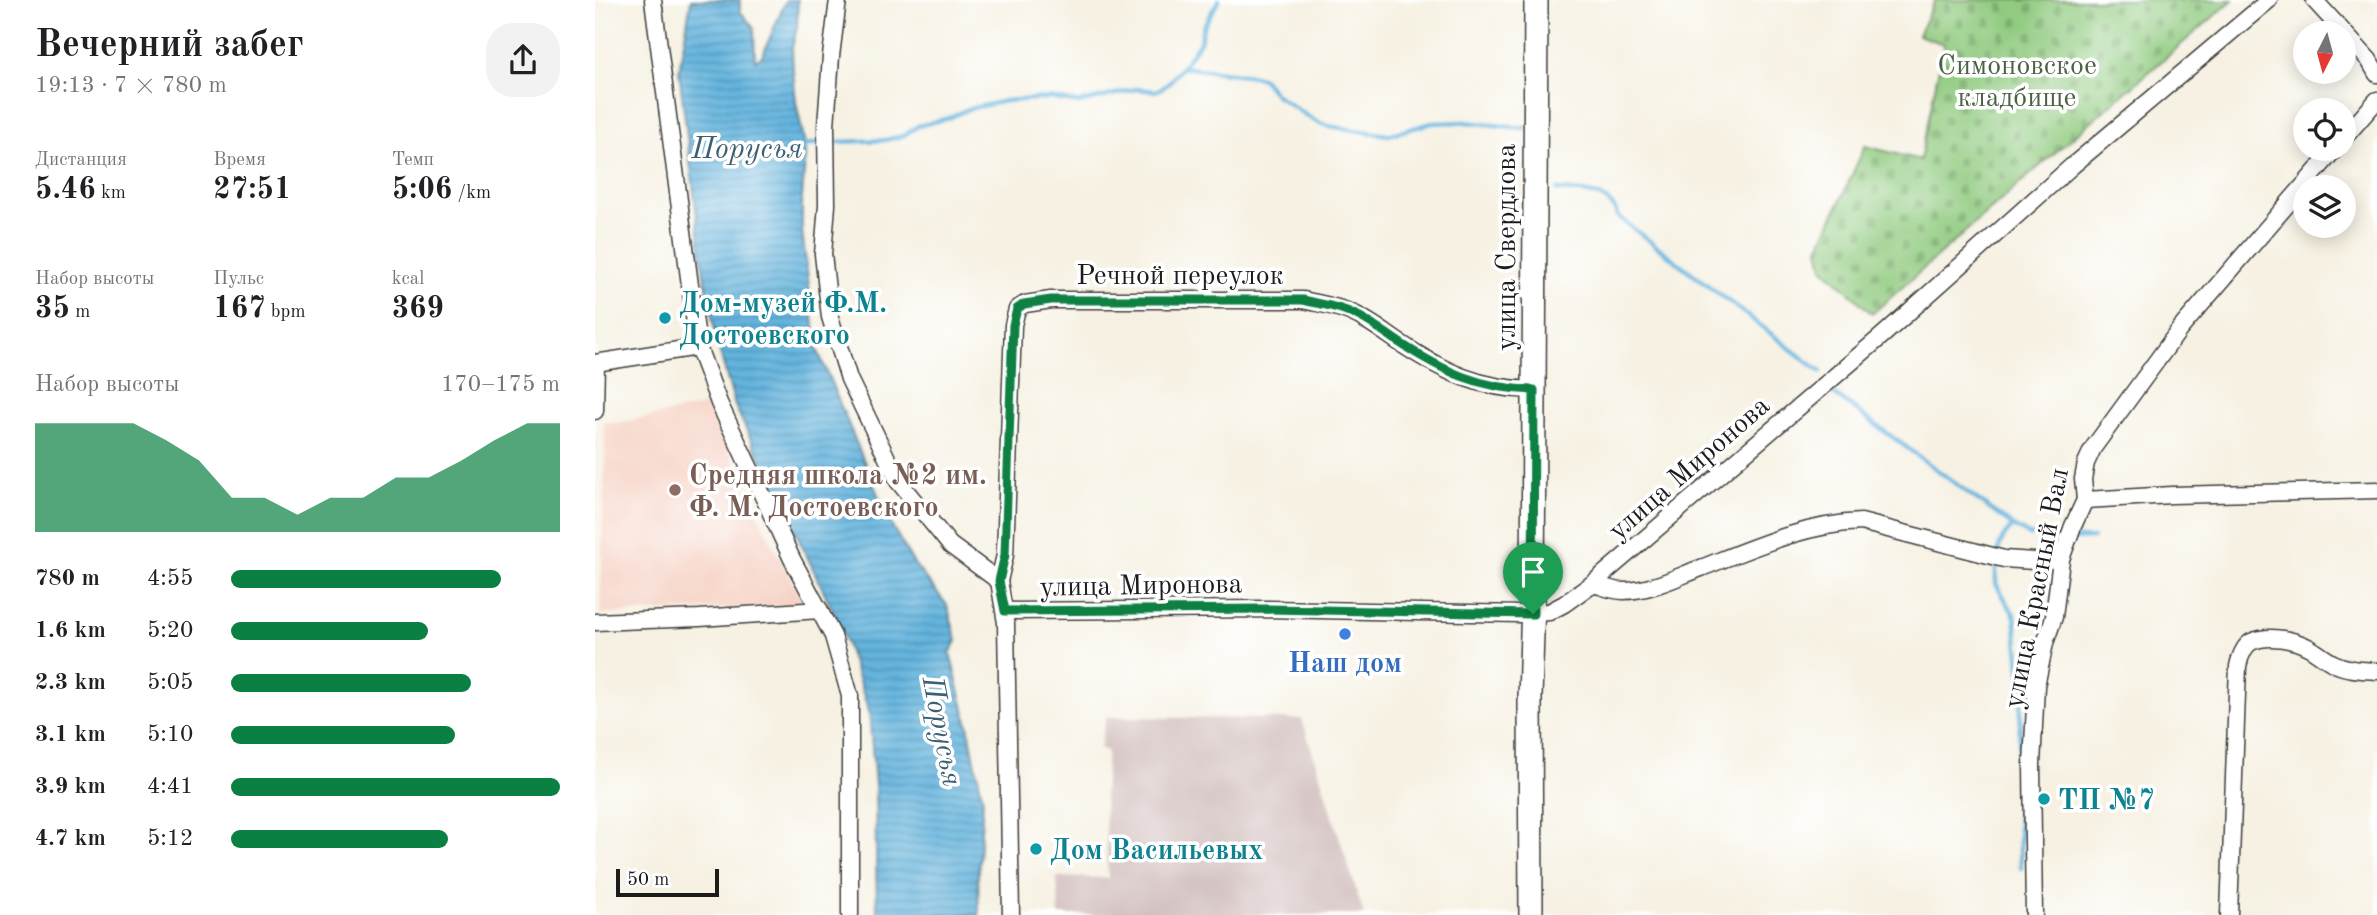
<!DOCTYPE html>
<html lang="ru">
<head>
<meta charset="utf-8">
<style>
  :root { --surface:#fff; --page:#f2f2f2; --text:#202124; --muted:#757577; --accent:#0b8043 }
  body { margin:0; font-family:"Old Standard TT",serif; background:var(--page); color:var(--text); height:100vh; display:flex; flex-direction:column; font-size:26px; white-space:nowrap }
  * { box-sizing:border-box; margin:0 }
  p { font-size:23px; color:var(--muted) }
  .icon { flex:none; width:38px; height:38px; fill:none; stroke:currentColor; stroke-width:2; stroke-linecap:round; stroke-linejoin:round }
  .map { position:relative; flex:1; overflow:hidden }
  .side { display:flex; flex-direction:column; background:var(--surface); width:595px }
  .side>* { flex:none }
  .needle { width:46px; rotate:186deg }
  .buttons { position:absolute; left:1698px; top:21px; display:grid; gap:14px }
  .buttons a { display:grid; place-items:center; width:63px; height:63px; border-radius:50%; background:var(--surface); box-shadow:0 4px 18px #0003; font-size:35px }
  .scale { position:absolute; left:21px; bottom:18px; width:103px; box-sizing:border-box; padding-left:7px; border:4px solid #1c1c1c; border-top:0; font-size:19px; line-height:24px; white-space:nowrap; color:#1c1c1c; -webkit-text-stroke:5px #fff; paint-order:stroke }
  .pin { position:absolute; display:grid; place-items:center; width:60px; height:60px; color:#fff; margin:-72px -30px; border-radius:50% 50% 50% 0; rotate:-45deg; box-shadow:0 0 7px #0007 }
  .pin .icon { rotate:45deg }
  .round { display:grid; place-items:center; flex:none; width:74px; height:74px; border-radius:28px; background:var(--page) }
  .summary { display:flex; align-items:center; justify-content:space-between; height:119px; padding:0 35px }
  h1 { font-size:38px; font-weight:800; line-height:52px }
  .figures { display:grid; grid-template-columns:repeat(3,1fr); gap:10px; height:119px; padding:7px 35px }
  .figures div { display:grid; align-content:center }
  .figures b { font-size:30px; font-weight:800 }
  .figures small { font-size:19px; font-weight:400 }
  .figures p { font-size:19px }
  .chart { height:196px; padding:14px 35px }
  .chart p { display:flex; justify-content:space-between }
  .chart svg { width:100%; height:126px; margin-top:7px; fill:var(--accent); opacity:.7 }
  ul { padding:0 35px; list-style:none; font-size:23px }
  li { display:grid; grid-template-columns:112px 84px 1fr; align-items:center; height:52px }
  li i { height:18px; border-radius:9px; background:var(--accent) }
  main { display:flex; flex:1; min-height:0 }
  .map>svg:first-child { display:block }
  .built { fill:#f6d2c4 }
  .industrial { fill:#d1bfbe }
  .cemetery { fill:url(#cemetery-stones); stroke:#56744e; stroke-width:2 }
  .water { fill:url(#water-rules); stroke:#40687d; stroke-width:2 }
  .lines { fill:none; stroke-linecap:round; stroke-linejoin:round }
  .stream { stroke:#63b4de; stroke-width:4.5 }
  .street-casing { stroke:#3d3c3a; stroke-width:19 }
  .secondary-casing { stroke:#3d3c3a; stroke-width:26 }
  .street { stroke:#fff; stroke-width:16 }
  .secondary { stroke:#fff; stroke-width:23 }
  .route-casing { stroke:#fff; stroke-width:14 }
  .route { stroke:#0b8043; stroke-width:9 }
  .culture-dot { fill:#0f9aa8; stroke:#fff; stroke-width:2.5 }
  .education-dot { fill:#8d6e63; stroke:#fff; stroke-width:2.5 }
  .shop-dot { fill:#3f7fe0; stroke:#fff; stroke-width:2.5 }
  .labels { text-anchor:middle; stroke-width:7; stroke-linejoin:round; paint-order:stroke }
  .park-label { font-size:28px; fill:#4b6244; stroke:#fff }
  .street-label { font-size:28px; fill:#1c1c1c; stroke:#fff }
  .culture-label { font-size:28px; font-weight:bold; fill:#0d838f; stroke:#fff; text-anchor:start }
  .education-label { font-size:28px; font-weight:bold; fill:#785e54; stroke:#fff; text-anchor:start }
  .shop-label { font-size:28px; font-weight:bold; fill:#366cbe; stroke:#fff }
  .water-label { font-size:30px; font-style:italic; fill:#3c6073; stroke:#fff }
</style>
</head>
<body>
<main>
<section class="side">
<div class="summary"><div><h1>Вечерний забег</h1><p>19:13 · 7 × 780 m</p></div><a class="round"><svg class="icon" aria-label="share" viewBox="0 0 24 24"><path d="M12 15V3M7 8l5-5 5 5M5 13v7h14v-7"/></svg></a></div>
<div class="figures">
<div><p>Дистанция</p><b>5.46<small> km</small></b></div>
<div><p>Время</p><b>27:51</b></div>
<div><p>Темп</p><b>5:06<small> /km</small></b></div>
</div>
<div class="figures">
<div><p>Набор высоты</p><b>35<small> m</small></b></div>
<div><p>Пульс</p><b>167<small> bpm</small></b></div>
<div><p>kcal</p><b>369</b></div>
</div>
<div class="chart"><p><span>Набор высоты</span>170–175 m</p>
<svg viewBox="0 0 160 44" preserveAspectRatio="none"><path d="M0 44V6L10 6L20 6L30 6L40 12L50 19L60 32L70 32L80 38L90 32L100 32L110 25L120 25L130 19L140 12L150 6L160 6V44z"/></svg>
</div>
<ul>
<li><b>780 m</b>4:55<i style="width:82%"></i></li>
<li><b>1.6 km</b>5:20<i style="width:60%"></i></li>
<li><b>2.3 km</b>5:05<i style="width:73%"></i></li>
<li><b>3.1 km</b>5:10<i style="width:68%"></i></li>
<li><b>3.9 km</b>4:41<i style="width:100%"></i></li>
<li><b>4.7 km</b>5:12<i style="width:66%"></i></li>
</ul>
</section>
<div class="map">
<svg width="1782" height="915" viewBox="0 0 1782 915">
  <defs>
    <pattern id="cemetery-stones" width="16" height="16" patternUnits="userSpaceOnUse" patternTransform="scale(1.75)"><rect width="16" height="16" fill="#91cb80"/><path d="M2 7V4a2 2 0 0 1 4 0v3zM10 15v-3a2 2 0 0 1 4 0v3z" fill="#7cae6e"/></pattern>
    <pattern id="water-rules" width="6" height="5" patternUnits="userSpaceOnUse" patternTransform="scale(1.75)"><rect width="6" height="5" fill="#63b4de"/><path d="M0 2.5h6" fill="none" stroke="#5192b3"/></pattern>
  </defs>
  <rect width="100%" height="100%" fill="#fff"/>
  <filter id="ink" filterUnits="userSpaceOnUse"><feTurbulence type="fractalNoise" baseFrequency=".0143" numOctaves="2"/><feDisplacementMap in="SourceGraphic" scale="14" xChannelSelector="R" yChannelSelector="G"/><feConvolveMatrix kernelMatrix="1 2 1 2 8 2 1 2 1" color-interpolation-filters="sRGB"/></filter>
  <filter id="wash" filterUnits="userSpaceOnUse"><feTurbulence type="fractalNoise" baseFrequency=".00686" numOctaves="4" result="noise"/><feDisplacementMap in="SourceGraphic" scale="28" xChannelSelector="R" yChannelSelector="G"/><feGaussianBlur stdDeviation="1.57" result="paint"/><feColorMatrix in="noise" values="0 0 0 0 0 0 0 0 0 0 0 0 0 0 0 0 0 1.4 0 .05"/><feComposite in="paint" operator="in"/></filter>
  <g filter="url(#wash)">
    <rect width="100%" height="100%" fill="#f6f1e2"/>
    <polygon class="built" points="113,405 165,520 209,605 5,614 10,456 9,422 23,423"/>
    <polygon class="industrial" points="511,717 707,719 769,915 464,915 462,877 513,878 509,795 512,751 505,748"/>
    <polygon class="cemetery" points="1340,0 1638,0 1463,150 1277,314 1228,268 1224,248 1270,146 1325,160 1349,44 1323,35"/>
    <polygon class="water" points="96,0 145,0 145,11 159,28 160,60 167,56 191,0 203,0 202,27 197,48 198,70 201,102 211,149 207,198 207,231 222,349 294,521 319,564 352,605 362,641 355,653 373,725 388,800 383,876 384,915 282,915 280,786 274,711 244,623 140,406 122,342 109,275 84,71"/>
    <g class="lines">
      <g class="stream">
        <polyline points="587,67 659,76 668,79 681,95 718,120 733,126 793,135 837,123 869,122 930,128"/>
        <polyline points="243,142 290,140 308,136 323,126 354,118 373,109 410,101 454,98 484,103 541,89 561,91 572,85 587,67 605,42 608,27 624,0"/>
        <polyline points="206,146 222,143"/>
        <path d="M 962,190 C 983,191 1017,191 1022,216 L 1226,372"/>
        <polyline points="1239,394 1418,526 1434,535 1469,538"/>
        <polyline points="1478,539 1498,538"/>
        <path d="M 1403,553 C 1405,541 1409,535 1418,526"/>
        <polyline points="1401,566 1401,584 1420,616 1427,690 1422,782 1426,868"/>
      </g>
    </g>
  </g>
  <g filter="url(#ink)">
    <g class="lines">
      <g class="street-casing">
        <g id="street">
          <polyline points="58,0 103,347 124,403 174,509 197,559 238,636 255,696 255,915"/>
          <polyline points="243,0 236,56 231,126 232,205 228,254 235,317 254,379 303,481 355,545 404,581 411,623 416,915"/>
          <polyline points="1719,0 1774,60 1782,74"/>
          <polyline points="1748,139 1782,100"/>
          <polyline points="0,363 103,347"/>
          <polyline points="0,411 1,363"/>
          <polyline points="1490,500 1577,495 1782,490"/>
          <path d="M 404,581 L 410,555 L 418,325 L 422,309 L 430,304 L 456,300 L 708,300 C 725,304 743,306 759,314 C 775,321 790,333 805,343 C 849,372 884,389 939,390"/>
          <path d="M 997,584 C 1007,586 1018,591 1028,591 C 1055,591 1082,577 1106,568 C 1157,548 1211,524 1266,522 L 1409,559 L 1439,561 L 1466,559"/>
          <polyline points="410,611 673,609 925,614 954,612 969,604 997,584 1288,335 1477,166 1674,0"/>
          <polyline points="0,622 104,618 225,610"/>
          <polyline points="1439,915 1437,765 1441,686 1450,643 1459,617 1466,559 1478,526 1490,500 1488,479 1491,463 1498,448 1585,329 1740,149"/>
          <path d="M 1634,915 L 1643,666 C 1645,657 1648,647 1656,642 C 1673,634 1699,639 1715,648 C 1723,653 1730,659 1738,663 C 1752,670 1768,670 1782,671"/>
        </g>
      </g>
      <g class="secondary-casing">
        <polyline id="secondary" points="936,915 935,698 938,600 941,0"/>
      </g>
      <use href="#street" class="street"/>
      <use href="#secondary" class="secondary"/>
    </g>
  </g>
  <g class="lines" filter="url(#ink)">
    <g class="route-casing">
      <path id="route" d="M 456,300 L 708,300 C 725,304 743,306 759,314 C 775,321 790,333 805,343 C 848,371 885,389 939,390 L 938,614 L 673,609 L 410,611 L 404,581 L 410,555 L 418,325 L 422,309 L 429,304 Z"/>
    </g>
    <use href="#route" class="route"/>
  </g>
  <g class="culture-dot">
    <circle cx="70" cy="318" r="7"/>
    <circle cx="1449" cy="799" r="7"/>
    <circle cx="441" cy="849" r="7"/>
  </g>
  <circle class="education-dot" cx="80" cy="490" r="7"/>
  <circle class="shop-dot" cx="750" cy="634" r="7"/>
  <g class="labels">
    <g class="park-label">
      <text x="1422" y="74">Симоновское<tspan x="1422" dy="32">кладбище</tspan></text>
    </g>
    <g class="street-label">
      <text transform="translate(910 247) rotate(-90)" y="10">улица Свердлова</text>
      <text x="585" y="284">Речной переулок</text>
      <text transform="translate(1093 467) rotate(-41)" y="10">улица Миронова</text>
      <text transform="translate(546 584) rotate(-1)" y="10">улица Миронова</text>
      <text transform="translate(1440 588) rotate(-79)" y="10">улица Красный Вал</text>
    </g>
    <g class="culture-label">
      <text x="84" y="312">Дом-музей Ф.М.<tspan x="84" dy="32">Достоевского</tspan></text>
      <text x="1463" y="809">ТП №7</text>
      <text x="455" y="859">Дом Васильевых</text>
    </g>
    <g class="education-label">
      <text x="94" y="484">Средняя школа №2 им.<tspan x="94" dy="32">Ф. М. Достоевского</tspan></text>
    </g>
    <g class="shop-label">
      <text x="750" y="672">Наш дом</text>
    </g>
    <g class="water-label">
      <text x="152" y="158">Порусья</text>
      <text transform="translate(348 731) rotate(79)" y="10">Порусья</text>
    </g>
  </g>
</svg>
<div class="buttons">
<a><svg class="needle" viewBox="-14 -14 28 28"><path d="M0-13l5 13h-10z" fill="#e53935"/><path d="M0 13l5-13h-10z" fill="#757577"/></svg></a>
<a><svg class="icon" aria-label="locate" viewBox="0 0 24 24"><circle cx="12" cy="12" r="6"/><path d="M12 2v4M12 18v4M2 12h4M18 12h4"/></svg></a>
<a><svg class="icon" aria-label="layers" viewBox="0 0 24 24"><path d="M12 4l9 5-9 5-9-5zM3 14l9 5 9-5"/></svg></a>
</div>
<div class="scale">50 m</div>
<div class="pin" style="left:938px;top:614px;background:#1e9e55"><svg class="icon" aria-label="arrive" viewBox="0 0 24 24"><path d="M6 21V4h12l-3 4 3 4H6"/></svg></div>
</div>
</main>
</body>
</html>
